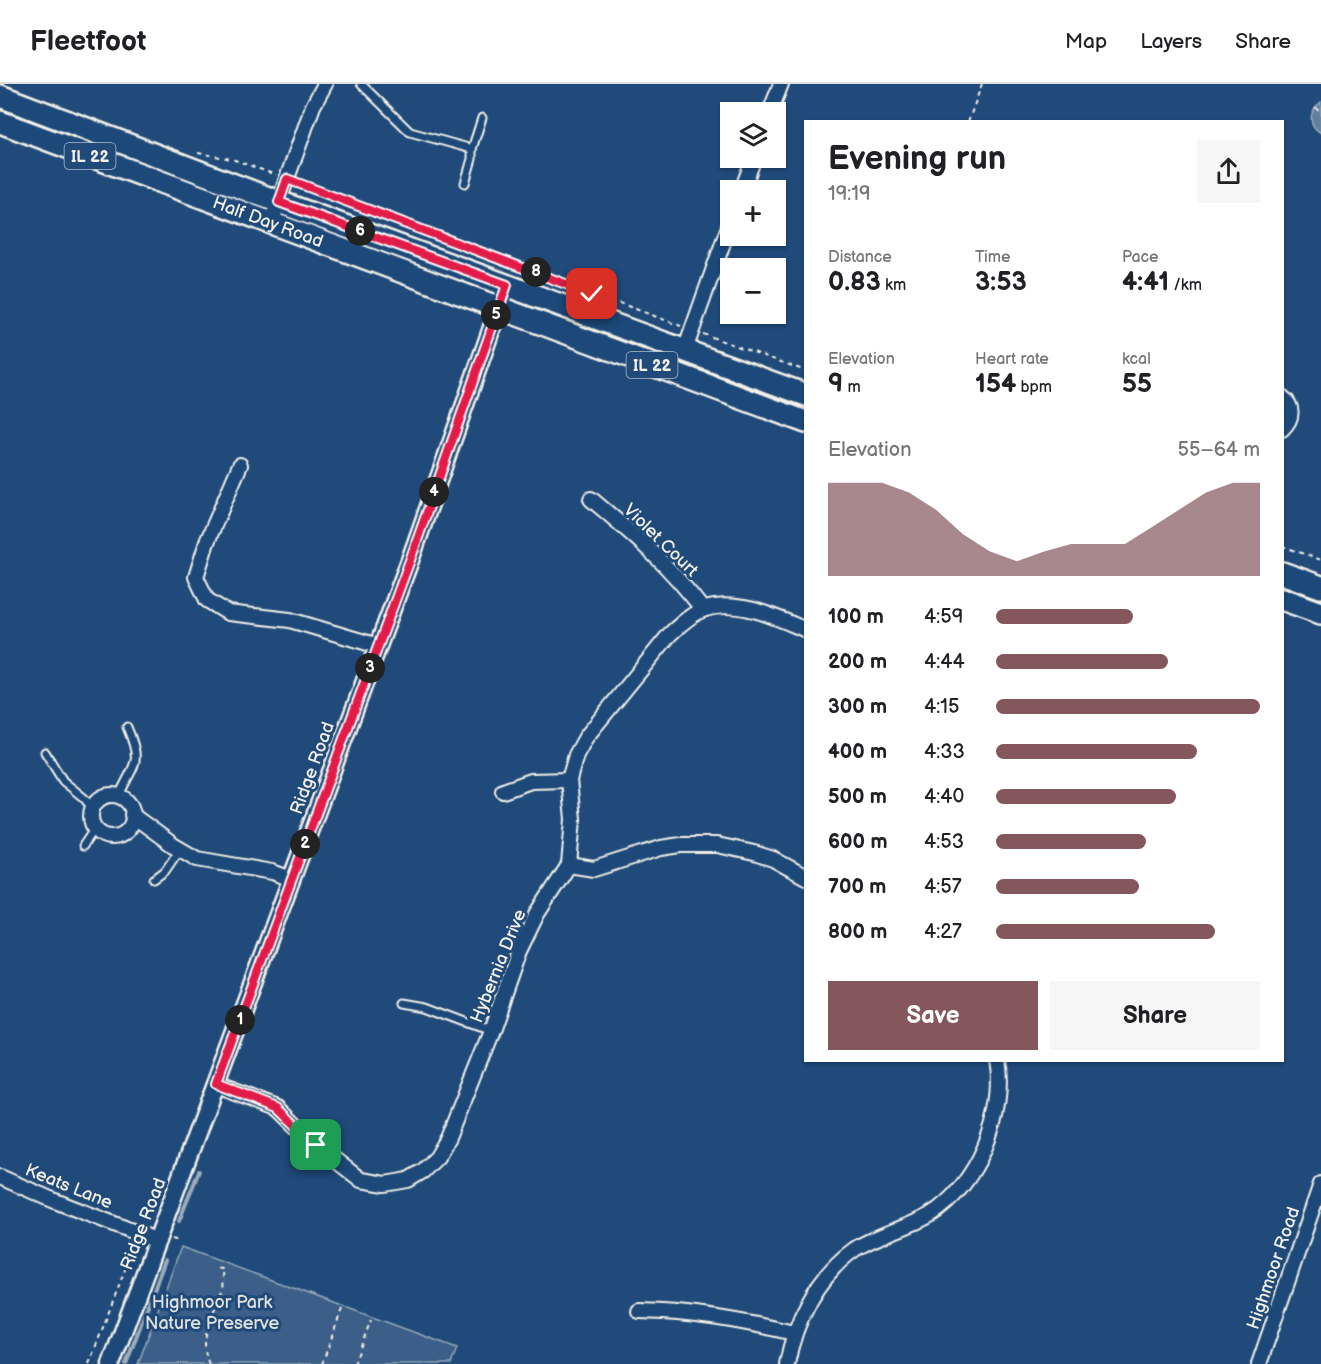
<!DOCTYPE html>
<html lang="en">
<head>
<meta charset="utf-8">
<style>
  :root { --surface:#fff; --page:#f6f6f6; --text:#202124; --muted:#757577; --line:#e0e0e0; --accent:#84575d }
  body { margin:0; font-family:"Balsamiq Sans",sans-serif; background:var(--page); color:var(--text); height:100vh; display:flex; flex-direction:column; font-size:22px; white-space:nowrap }
  * { box-sizing:border-box; margin:0 }
  p { font-size:20px; color:var(--muted) }
  .icon { flex:none; width:33px; height:33px; fill:none; stroke:currentColor; stroke-width:2; stroke-linecap:round; stroke-linejoin:round }
  .map { position:relative; flex:1; overflow:hidden }
  .details { position:absolute; left:804px; top:36px; width:480px; height:942px; display:flex; flex-direction:column; background:var(--surface); border-radius:0px; box-shadow:0 2px 4px #0004 }
  .details>* { flex:none }
  .fabs { position:absolute; left:720px; top:18px; display:grid; gap:12px }
  .fabs a { display:grid; place-items:center; width:66px; height:66px; border-radius:0px; background:var(--surface); box-shadow:0 2px 4px #0004; font-size:30px }
  .pin { position:absolute; display:grid; place-items:center; width:51px; height:51px; color:#fff; margin:-26px; border-radius:12px; box-shadow:0 3px 9px #0006 }
  .km { position:absolute; width:30px; height:30px; margin:-15px; border-radius:50%; background:#222; color:#fff; font-size:16px; line-height:30px; text-align:center }
  .round { display:grid; place-items:center; flex:none; width:63px; height:63px; border-radius:0px; background:var(--page) }
  .head { display:flex; align-items:center; justify-content:space-between; height:102px; padding:0 24px }
  h1 { font-size:33px; font-weight:700; line-height:45px }
  .stats { display:grid; grid-template-columns:repeat(3,1fr); gap:9px; height:102px; padding:6px 24px }
  .stats div { display:grid; align-content:center }
  .stats b { font-size:26px; font-weight:700 }
  .stats small { font-size:16px; font-weight:400 }
  .stats p { font-size:16px }
  .chart { height:168px; padding:12px 24px }
  .chart p { display:flex; justify-content:space-between }
  .chart svg { width:100%; height:108px; margin-top:6px; fill:var(--accent); opacity:.7 }
  .button { display:flex; gap:12px; margin-top:auto; padding:12px 24px }
  .button a { flex:1; height:69px; border-radius:0px; background:var(--accent); color:#fff; font-size:24px; font-weight:700; line-height:69px; text-align:center }
  .button a+a { background:var(--page); color:var(--text) }
  ul { padding:0 24px; list-style:none; font-size:20px }
  li { display:grid; grid-template-columns:96px 72px 1fr; align-items:center; height:45px }
  li i { height:15px; border-radius:8px; background:var(--accent) }
  header { display:flex; align-items:center; gap:36px; box-sizing:border-box; height:84px; padding:0 30px; background:var(--surface); border-bottom:2px solid var(--line) }
  header strong { font-size:28px }
  nav { display:flex; gap:33px; margin-inline-start:auto; font-size:21px }
  .map>svg:first-child { display:block }
  .green { fill:#3a5f88; stroke:#97a8b8; stroke-width:1.5 }
  .water { fill:#627e9d; stroke:#9cacbb; stroke-width:1.5 }
  .lines { fill:none; stroke-linecap:round; stroke-linejoin:round }
  .stream { stroke:#9cacbb; stroke-width:4 }
  .service-casing { stroke:#f4f1e8; stroke-width:11 }
  .minor-casing { stroke:#f4f1e8; stroke-width:18 }
  .tertiary-casing { stroke:#f4f1e8; stroke-width:21 }
  .primary-casing { stroke:#f4f1e8; stroke-width:26 }
  .path { stroke:#f4f1e8; stroke-width:2; stroke-dasharray:4.5 4.5; stroke-linecap:butt }
  .service { stroke:#1f4a7a; stroke-width:7 }
  .minor { stroke:#1f4a7a; stroke-width:14 }
  .tertiary { stroke:#1f4a7a; stroke-width:16 }
  .primary { stroke:#1f4a7a; stroke-width:21 }
  .route-casing { stroke:#fff; stroke-width:12 }
  .route { stroke:#e11d48; stroke-width:8 }
  .labels { text-anchor:middle; stroke-width:6; stroke-linejoin:round; paint-order:stroke }
  .shield { fill:#1f4a7a; stroke:#b4bfc7; stroke-width:1.5 }
  .shield-label { font-size:16px; font-weight:bold; fill:#f4f1e8 }
  .street-label { font-size:18px; fill:#f4f1e8; stroke:#1f4a7a }
  .park-label { font-size:18px; fill:#e1e2de; stroke:#1f4a7a }
</style>
</head>
<body>
<header>
<strong>Fleetfoot</strong>
<nav><a>Map</a><a>Layers</a><a>Share</a></nav>
</header>
<div class="map">
<svg width="1321" height="1280" viewBox="0 0 1321 1280">
  <rect width="100%" height="100%" fill="#1f4a7a"/>
  <filter id="ink" filterUnits="userSpaceOnUse"><feTurbulence type="fractalNoise" baseFrequency=".0167" numOctaves="2"/><feDisplacementMap in="SourceGraphic" scale="12" xChannelSelector="R" yChannelSelector="G"/><feConvolveMatrix kernelMatrix="1 2 1 2 8 2 1 2 1" color-interpolation-filters="sRGB"/></filter>
  <g filter="url(#ink)">
    <polygon class="green" points="181,1163 457,1264 451,1280 138,1280"/>
    <path class="water" d="M 1321,18 L 1321,49 C 1308,41 1308,27 1321,18 Z"/>
    <g class="lines">
      <g class="stream">
        <polyline points="179,1137 199,1087"/>
        <polyline points="126,1280 165,1176"/>
      </g>
      <g class="service-casing">
        <g id="service">
          <polyline points="361,0 410,48 472,65 472,75 465,99"/>
          <polyline points="472,65 482,34"/>
          <polyline points="45,668 63,697 84,714 92,724"/>
          <path d="M 119,712 C 134,678 143,681 127,643"/>
          <polyline points="83,762 95,744"/>
          <polyline points="154,795 165,787 180,765"/>
          <polyline points="404,919 427,923 491,947"/>
        </g>
      </g>
      <g class="minor-casing">
        <g id="minor">
          <polyline points="770,28 781,0"/>
          <polyline points="742,106 754,74"/>
          <polyline points="271,139 313,22 325,0"/>
          <polyline points="685,266 730,139"/>
          <path d="M 1282,313 C 1294,322 1293,335 1282,345"/>
          <polyline points="240,381 207,458 196,493 207,516 228,529 290,536 378,562"/>
          <path d="M 591,415 C 633,450 670,482 703,526"/>
          <polyline points="503,707 531,697 569,696"/>
          <circle cx="112" cy="732" r="21"/>
          <polyline points="132,731 173,761 197,775 272,788 292,795"/>
          <polyline points="569,781 594,785 661,764 681,761 717,761 754,769 773,775 806,793"/>
          <path d="M 216,1001 L 278,1024 L 316,1061 L 361,1096 L 385,1100 L 408,1096 L 423,1087 L 437,1073 L 448,1054 L 491,947 L 519,867 L 537,830 L 569,781 L 573,735 L 569,696 L 576,671 L 586,653 L 670,550 C 680,541 692,529 705,525 C 739,515 775,533 806,546"/>
          <polyline points="0,1093 55,1117 158,1157"/>
          <path d="M 639,1227 C 693,1228 742,1237 794,1249"/>
          <path d="M 787,1280 C 795,1236 818,1191 855,1165 C 878,1150 906,1145 930,1131 C 977,1102 1007,1031 997,976"/>
          <polyline points="1259,1280 1321,1100"/>
        </g>
      </g>
      <g class="tertiary-casing">
        <polyline id="tertiary" points="111,1280 413,468 507,201"/>
      </g>
      <g class="primary-casing">
        <g id="primary">
          <polyline points="0,12 279,118 806,311"/>
          <path id="s1" d="M 0,38 L 806,338"/>
          <polyline points="1282,489 1321,503"/>
          <polyline points="1282,515 1321,529"/>
        </g>
      </g>
      <g class="path">
        <polyline points="1315,23 1319,26"/>
        <polyline points="968,38 982,0"/>
        <polyline points="198,69 232,75 276,91"/>
        <polyline points="298,99 681,242"/>
        <polyline points="703,250 806,287"/>
        <polyline points="1282,462 1321,476"/>
        <polyline points="172,1155 179,1157"/>
        <polyline points="89,1280 134,1162"/>
        <path d="M 209,1280 C 197,1254 215,1228 223,1204 C 224,1199 223,1191 223,1185 L 215,1184"/>
        <polyline points="322,1280 342,1225"/>
        <polyline points="354,1280 371,1236"/>
      </g>
      <use href="#service" class="service"/>
      <use href="#minor" class="minor"/>
      <use href="#tertiary" class="tertiary"/>
      <use href="#primary" class="primary"/>
    </g>
  </g>
  <g class="lines" filter="url(#ink)">
    <g class="route-casing">
      <polyline id="route" points="316,1061 278,1024 216,1000 413,468 507,201 279,118 287,95 592,210"/>
    </g>
    <use href="#route" class="route"/>
  </g>
  <g class="labels">
    <g class="shield">
      <rect x="64.5" y="59" width="51" height="26" rx="4.5"/>
      <rect x="626.5" y="268" width="51" height="26" rx="4.5"/>
    </g>
    <g class="shield-label">
      <text x="90" y="78">IL 22</text>
      <text x="652" y="287">IL 22</text>
    </g>
    <g class="street-label">
      <text dy="6" stroke="none"><textPath href="#s1" startOffset="286">Half Day Road</textPath></text>
      <text transform="translate(661 456) rotate(44)" y="6">Violet Court</text>
      <text transform="translate(312 684) rotate(-70)" y="6">Ridge Road</text>
      <text transform="translate(498 882) rotate(-68)" y="6">Hybernia Drive</text>
      <text transform="translate(69 1102) rotate(22)" y="6">Keats Lane</text>
      <text transform="translate(143 1140) rotate(-69)" y="6">Ridge Road</text>
      <text transform="translate(1273 1184) rotate(-71)" y="6">Highmoor Road</text>
    </g>
    <g class="park-label">
      <text x="212" y="1224">Highmoor Park<tspan x="212" dy="21">Nature Preserve</tspan></text>
    </g>
  </g>
</svg>
<div class="fabs">
<a><svg class="icon" aria-label="layers" viewBox="0 0 24 24"><path d="M12 4l9 5-9 5-9-5zM3 14l9 5 9-5"/></svg></a>
<a>+</a>
<a>−</a>
</div>
<div class="pin" style="left:316px;top:1061px;background:#1e9e55"><svg class="icon" aria-label="arrive" viewBox="0 0 24 24"><path d="M6 21V4h12l-3 4 3 4H6"/></svg></div>
<div class="pin" style="left:592px;top:210px;background:#d93025"><svg class="icon" aria-label="check" viewBox="0 0 24 24"><path d="M5 12l5 5 9-10"/></svg></div>
<b class="km" style="left:240px;top:936px">1</b>
<b class="km" style="left:305px;top:760px">2</b>
<b class="km" style="left:370px;top:584px">3</b>
<b class="km" style="left:434px;top:408px">4</b>
<b class="km" style="left:496px;top:231px">5</b>
<b class="km" style="left:360px;top:147px">6</b>
<b class="km" style="left:536px;top:188px">8</b>
<section class="details">
<div class="head"><div><h1>Evening run</h1><p>19:19</p></div><a class="round"><svg class="icon" aria-label="share" viewBox="0 0 24 24"><path d="M12 15V3M7 8l5-5 5 5M5 13v7h14v-7"/></svg></a></div>
<div class="stats">
<div><p>Distance</p><b>0.83<small> km</small></b></div>
<div><p>Time</p><b>3:53</b></div>
<div><p>Pace</p><b>4:41<small> /km</small></b></div>
</div>
<div class="stats">
<div><p>Elevation</p><b>9<small> m</small></b></div>
<div><p>Heart rate</p><b>154<small> bpm</small></b></div>
<div><p>kcal</p><b>55</b></div>
</div>
<div class="chart"><p><span>Elevation</span>55–64 m</p>
<svg viewBox="0 0 160 44" preserveAspectRatio="none"><path d="M0 44V6L10 6L20 6L30 10L40 17L50 27L60 34L70 38L80 34L90 31L100 31L110 31L120 24L130 17L140 10L150 6L160 6V44z"/></svg>
</div>
<ul>
<li><b>100 m</b>4:59<i style="width:52%"></i></li>
<li><b>200 m</b>4:44<i style="width:65%"></i></li>
<li><b>300 m</b>4:15<i style="width:100%"></i></li>
<li><b>400 m</b>4:33<i style="width:76%"></i></li>
<li><b>500 m</b>4:40<i style="width:68%"></i></li>
<li><b>600 m</b>4:53<i style="width:57%"></i></li>
<li><b>700 m</b>4:57<i style="width:54%"></i></li>
<li><b>800 m</b>4:27<i style="width:83%"></i></li>
</ul>
<div class="button"><a>Save</a><a>Share</a></div>
</section>
</div>
</body>
</html>
